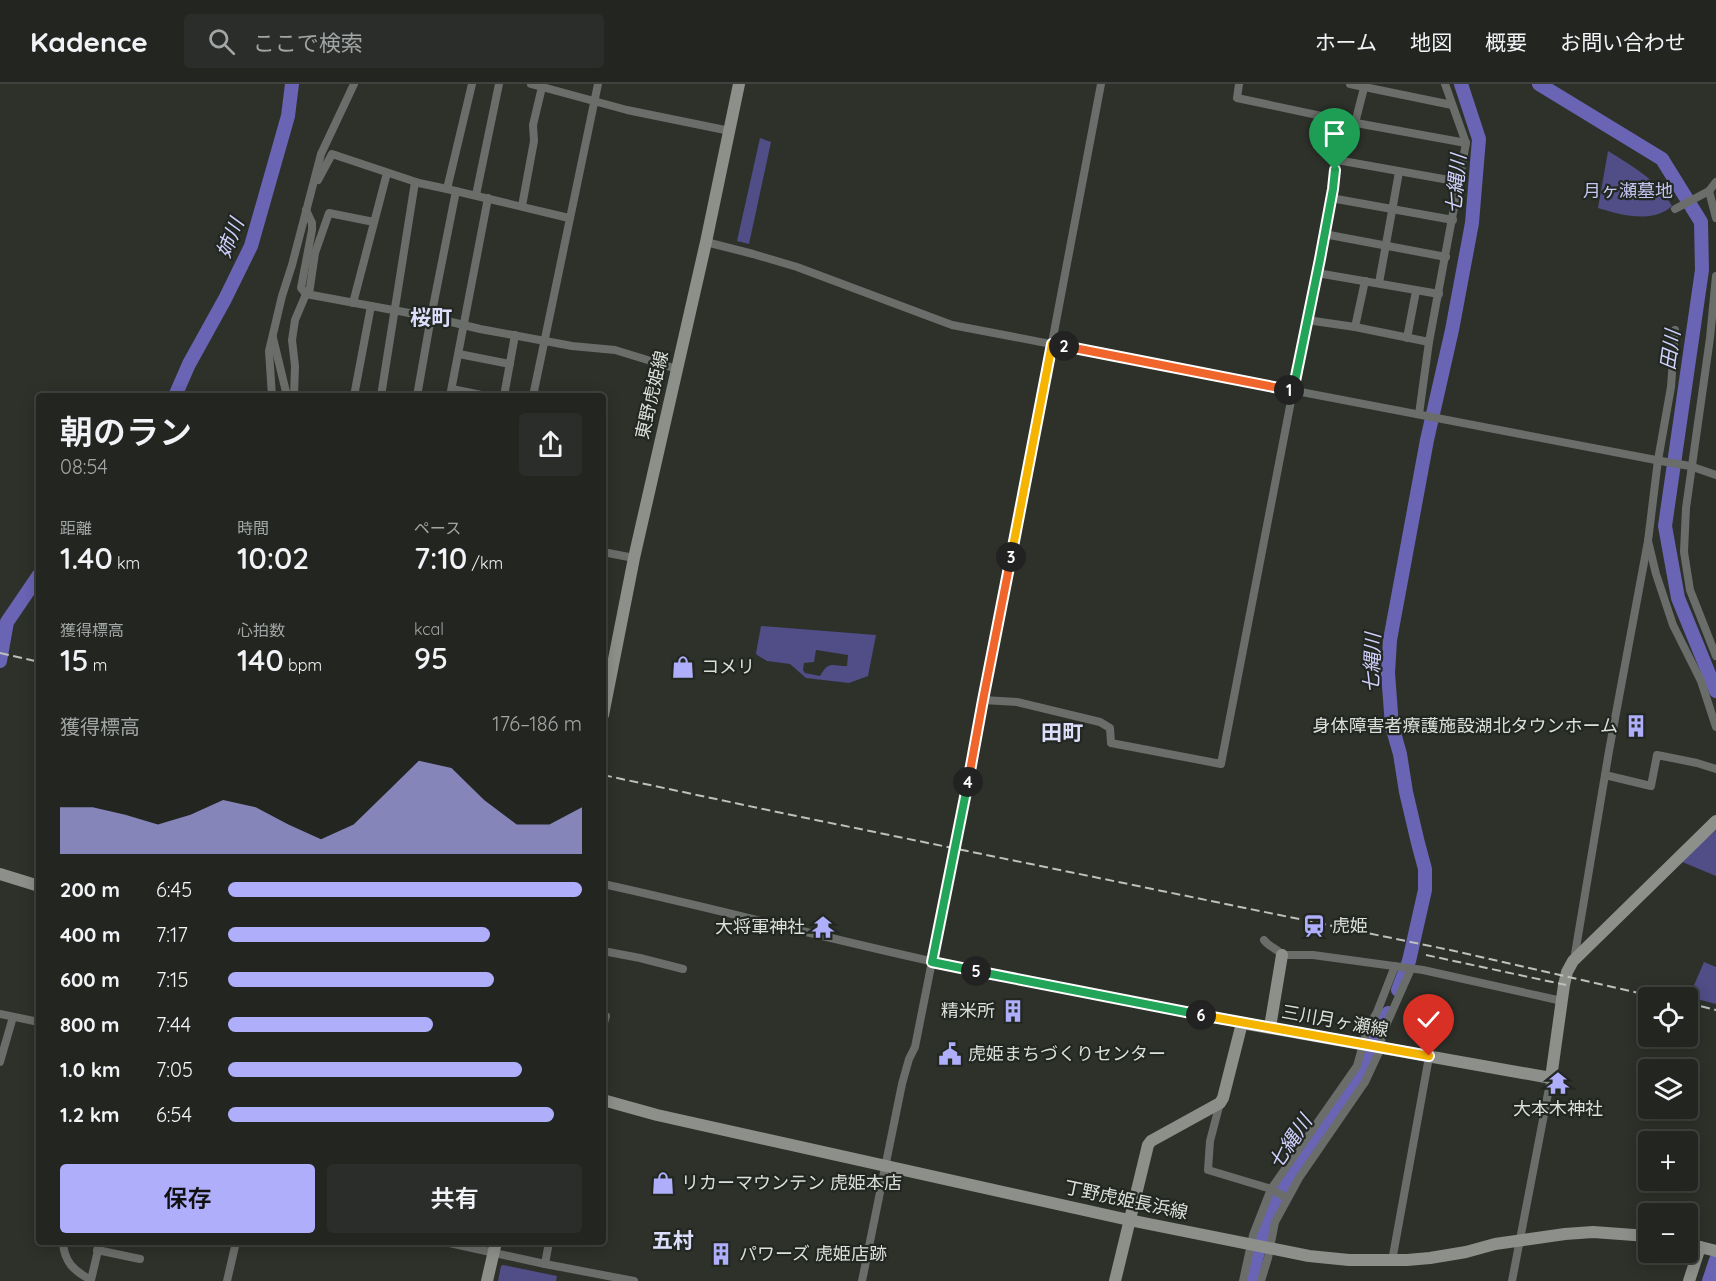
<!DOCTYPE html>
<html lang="ja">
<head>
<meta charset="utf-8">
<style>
  :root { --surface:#222520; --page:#2a2d29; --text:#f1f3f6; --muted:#a2a5a5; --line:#3f423e; --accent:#afaefa }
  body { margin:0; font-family:Quicksand,"Noto Sans JP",sans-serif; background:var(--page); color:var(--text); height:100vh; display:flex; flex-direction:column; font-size:22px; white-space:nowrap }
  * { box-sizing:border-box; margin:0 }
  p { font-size:20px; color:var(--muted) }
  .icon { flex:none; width:33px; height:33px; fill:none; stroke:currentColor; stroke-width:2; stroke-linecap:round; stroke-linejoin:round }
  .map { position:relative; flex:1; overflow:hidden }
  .panel { position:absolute; left:36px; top:309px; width:570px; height:852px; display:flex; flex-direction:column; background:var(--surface); border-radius:6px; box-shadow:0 3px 15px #0003,0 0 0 2px var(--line) }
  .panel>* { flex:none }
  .buttons { position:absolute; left:1638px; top:903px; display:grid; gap:12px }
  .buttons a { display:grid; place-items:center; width:60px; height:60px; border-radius:6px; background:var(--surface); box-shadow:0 3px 15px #0003,0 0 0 2px var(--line); font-size:30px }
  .pin { position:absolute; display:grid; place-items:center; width:51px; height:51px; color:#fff; margin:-62px -26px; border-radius:50% 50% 50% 0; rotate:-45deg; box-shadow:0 0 6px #0007 }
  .pin .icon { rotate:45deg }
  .km { position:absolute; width:30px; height:30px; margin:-15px; border-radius:50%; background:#222; color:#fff; font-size:16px; line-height:30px; text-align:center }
  .round { display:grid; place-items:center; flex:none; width:63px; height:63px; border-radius:6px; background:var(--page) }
  .overview { display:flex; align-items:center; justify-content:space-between; height:102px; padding:0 24px }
  h1 { font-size:33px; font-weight:600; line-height:45px }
  .metrics { display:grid; grid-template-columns:repeat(3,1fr); gap:9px; height:102px; padding:6px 24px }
  .metrics div { display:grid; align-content:center }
  .metrics b { font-size:30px; font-weight:600 }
  .metrics small { font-size:16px; font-weight:400 }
  .metrics p { font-size:16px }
  .chart { height:168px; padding:12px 24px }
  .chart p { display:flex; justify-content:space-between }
  .chart svg { width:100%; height:108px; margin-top:6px; fill:var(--accent); opacity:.7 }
  .button { display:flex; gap:12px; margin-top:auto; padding:12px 24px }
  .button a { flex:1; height:69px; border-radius:6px; background:var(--accent); color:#111; font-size:24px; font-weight:600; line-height:69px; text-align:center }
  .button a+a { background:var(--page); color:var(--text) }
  ul { padding:0 24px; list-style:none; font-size:20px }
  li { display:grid; grid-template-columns:96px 72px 1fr; align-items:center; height:45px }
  li i { height:15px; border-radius:8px; background:var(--accent) }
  header { display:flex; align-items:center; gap:36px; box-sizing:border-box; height:84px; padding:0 30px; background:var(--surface); border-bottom:2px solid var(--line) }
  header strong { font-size:28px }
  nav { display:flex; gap:33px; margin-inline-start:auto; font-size:21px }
  .search { width:420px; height:54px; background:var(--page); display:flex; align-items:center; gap:15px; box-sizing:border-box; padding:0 21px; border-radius:6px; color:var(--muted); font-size:22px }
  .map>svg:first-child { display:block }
  .green { fill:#504d87; fill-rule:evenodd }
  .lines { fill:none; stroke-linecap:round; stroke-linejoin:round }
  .river { stroke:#6964b4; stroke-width:14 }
  .street { stroke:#6a6d69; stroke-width:8 }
  .secondary { stroke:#8c8f8a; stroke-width:12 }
  .rail { stroke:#bdc0bc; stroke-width:2; stroke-dasharray:9 4.5; stroke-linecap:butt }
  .split-1-casing { stroke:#fff; stroke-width:12 }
  .split-2-casing { stroke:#fff; stroke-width:12 }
  .split-3-casing { stroke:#fff; stroke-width:12 }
  .split-4-casing { stroke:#fff; stroke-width:12 }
  .split-5-casing { stroke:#fff; stroke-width:12 }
  .split-6-casing { stroke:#fff; stroke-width:12 }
  .split-7-casing { stroke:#fff; stroke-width:12 }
  .split-1 { stroke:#22a559; stroke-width:8 }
  .split-2 { stroke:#f0652b; stroke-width:8 }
  .split-3 { stroke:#f5b400; stroke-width:8 }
  .split-4 { stroke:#f0652b; stroke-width:8 }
  .split-5 { stroke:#22a559; stroke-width:8 }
  .split-6 { stroke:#22a559; stroke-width:8 }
  .split-7 { stroke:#f5b400; stroke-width:8 }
  .labels { text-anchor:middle; stroke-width:4.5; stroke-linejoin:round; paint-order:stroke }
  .park-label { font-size:18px; fill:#c3c4ef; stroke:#232721 }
  .street-label { font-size:18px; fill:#dcdfdb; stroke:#232721 }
  .poi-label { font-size:18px; fill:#dcdfdb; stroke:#232721; text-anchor:start }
  .water-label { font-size:20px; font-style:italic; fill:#d1d1fe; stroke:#232721 }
  .quarter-label { font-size:21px; font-weight:bold; fill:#dddefc; stroke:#232721 }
</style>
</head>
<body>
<header>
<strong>Kadence</strong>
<div class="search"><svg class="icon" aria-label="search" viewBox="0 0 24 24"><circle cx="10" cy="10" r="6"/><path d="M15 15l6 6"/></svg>ここで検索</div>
<nav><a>ホーム</a><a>地図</a><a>概要</a><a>お問い合わせ</a></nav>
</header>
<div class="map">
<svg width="1716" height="1197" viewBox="0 0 1716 1197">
  <rect width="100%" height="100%" fill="#2d312a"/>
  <g class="green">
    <polygon points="760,54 771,58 749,160 737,157"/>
    <path d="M 1608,67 C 1632,82 1658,96 1672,122 C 1652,140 1621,131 1598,124 Z"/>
    <path d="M 761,542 L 876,551 L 868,592 L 849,599 L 806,594 L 790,580 L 767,577 L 757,571 L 756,569 ZM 816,566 L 848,571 L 847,582 C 832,582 829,576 820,592 L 805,589 L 803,586 L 804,579 L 814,578 Z"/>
    <polygon points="1716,746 1716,792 1680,777"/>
    <polygon points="1704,878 1716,883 1716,920 1689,913"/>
    <polygon points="503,1181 557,1192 556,1197 498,1197 501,1182"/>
  </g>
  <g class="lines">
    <g class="river">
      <polyline points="1539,0 1662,75 1701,138 1702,186 1665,442 1678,514 1716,607"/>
      <polyline points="175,312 189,280 225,215 251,162 288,32 292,0"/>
      <polyline points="0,577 7,538 39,491"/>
      <polyline points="1398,906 1409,877 1425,806 1425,785 1418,759 1406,708 1400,670 1392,642 1388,589 1390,556 1427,356 1452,246 1472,139 1479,55 1461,0"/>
      <polyline points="1251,1197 1264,1143 1272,1125 1289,1092 1363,985 1374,953 1388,929"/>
      <polyline points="1709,1197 1716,1176"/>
    </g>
    <g class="street">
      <polyline points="472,0 447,105 569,134"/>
      <polyline points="531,0 627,26 730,47"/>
      <polyline points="1239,0 1237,14 1345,37"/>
      <polyline points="1350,0 1452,21"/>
      <polyline points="1355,39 1365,0"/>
      <polyline points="1337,76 1460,98"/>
      <polyline points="318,96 332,70 419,99 447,105"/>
      <polyline points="1709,107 1716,134"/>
      <polyline points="476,111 499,0"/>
      <polyline points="1331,114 1453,136"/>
      <polyline points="522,122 534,57 533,41 542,3"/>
      <polyline points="1675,125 1709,107 1716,98"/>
      <polyline points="306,126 312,139 312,146 301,204 306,210 431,233 480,245 572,262 615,266 677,285"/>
      <polyline points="1324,150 1446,173"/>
      <polyline points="706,158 753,170 797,183 952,241 1661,377 1690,382 1716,391"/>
      <polyline points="1317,189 1439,210"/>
      <polyline points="1716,192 1710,254 1686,424 1684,468 1690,506 1716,572"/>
      <polyline points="1379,199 1399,88"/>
      <polyline points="309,210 315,169 329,129 374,138"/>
      <polyline points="353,219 387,89"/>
      <polyline points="1307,236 1355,243 1429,258"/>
      <polyline points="1355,243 1365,197"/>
      <polyline points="1675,246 1671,303 1658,376 1648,457 1656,490 1673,541 1701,597 1716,643"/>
      <polyline points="273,254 287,312"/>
      <polyline points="1407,254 1416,207"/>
      <polyline points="459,270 510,280"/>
      <polyline points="452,305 486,312"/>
      <polyline points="272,312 269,267 282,212 292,181 321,70 354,0"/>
      <polyline points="294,312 295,282 292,256 295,236 306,210"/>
      <polyline points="354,312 371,222"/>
      <polyline points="381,312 415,98"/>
      <polyline points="417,312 431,233 456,107"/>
      <polyline points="450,312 488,114"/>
      <polyline points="504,312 515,251"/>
      <polyline points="533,312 598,0"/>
      <polyline points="1419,330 1429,258 1466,59 1445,0"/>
      <polyline points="603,468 634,474"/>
      <polyline points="983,616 1017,618 1100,638 1110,644 1111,659 1221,680 1345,37 1466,59"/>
      <polyline points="1605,691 1651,702 1657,671 1697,679 1716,685"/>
      <path d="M 603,800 C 714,824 824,854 935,878 C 1037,901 1140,920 1242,939"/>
      <path d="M 1264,856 C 1270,864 1277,864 1282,871 L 1313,871 L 1423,886 L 1562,917"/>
      <polyline points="603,867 640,874 683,885"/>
      <polyline points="1574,876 1609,667 1648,457"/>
      <polyline points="0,930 39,938"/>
      <polyline points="603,931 606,932 603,942"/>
      <polyline points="0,978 13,933"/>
      <polyline points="1220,1019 1210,1057 1208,1086 1271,1105 1287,1114"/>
      <path d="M 63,1158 C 64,1178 74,1187 91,1196 L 100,1158"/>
      <polyline points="445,1158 545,1180 634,1197"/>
      <polyline points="97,1166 140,1175"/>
      <polyline points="1392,1177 1429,973"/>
      <polyline points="545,1180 549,1158"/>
      <polyline points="227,1197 236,1158"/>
      <polyline points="862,1197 902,1000 909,975 915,963 994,565 1101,0"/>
      <polyline points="1243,1197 1253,1151 1271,1105 1357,982 1367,946 1377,928 1395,882"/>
      <polyline points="1261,1197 1268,1174 1275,1138 1299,1094 1365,998 1379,968 1383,948 1411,885"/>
      <polyline points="1512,1197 1551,994"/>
    </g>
    <g class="secondary">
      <polyline points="603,631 634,474 706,158 739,0"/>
      <polyline points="0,790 39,802"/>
      <polyline points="1270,943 1282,871"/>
      <polyline points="603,1016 657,1031 1129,1136 1309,1172 1349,1176 1407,1176 1430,1174 1466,1168 1495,1160 1565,1150 1593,1148 1648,1152"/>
      <polyline points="1688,1160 1716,1167"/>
      <polyline points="487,1197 496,1158"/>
      <polyline points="1115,1197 1148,1061 1151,1057 1220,1019 1223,1014 1242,939 1551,994 1564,901 1567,888 1573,877 1716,737"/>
      <polyline points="1689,1197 1700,1163"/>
    </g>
    <g class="rail">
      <polyline points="0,569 39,578"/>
      <polyline points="603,691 777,728 1450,866 1661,914"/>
      <polyline points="1426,871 1566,901"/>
      <polyline points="1688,919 1716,926"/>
    </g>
  </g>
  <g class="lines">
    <g class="split-1-casing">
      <polyline id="split-1" points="1289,306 1293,307 1320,175 1333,105 1335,86"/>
    </g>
    <g class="split-2-casing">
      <polyline id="split-2" points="1064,262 1289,306"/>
    </g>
    <g class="split-3-casing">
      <polyline id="split-3" points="1011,473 1052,260 1064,262"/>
    </g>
    <g class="split-4-casing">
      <polyline id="split-4" points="968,698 983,616 1011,473"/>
    </g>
    <g class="split-5-casing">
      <polyline id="split-5" points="968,698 932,878 976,887"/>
    </g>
    <g class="split-6-casing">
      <polyline id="split-6" points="976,887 1201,931"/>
    </g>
    <g class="split-7-casing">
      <polyline id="split-7" points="1201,931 1429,972"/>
    </g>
    <use href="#split-1" class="split-1"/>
    <use href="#split-2" class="split-2"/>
    <use href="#split-3" class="split-3"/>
    <use href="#split-4" class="split-4"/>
    <use href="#split-5" class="split-5"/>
    <use href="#split-6" class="split-6"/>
    <use href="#split-7" class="split-7"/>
  </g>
  <defs>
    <g id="shop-bare" transform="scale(1.8)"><path d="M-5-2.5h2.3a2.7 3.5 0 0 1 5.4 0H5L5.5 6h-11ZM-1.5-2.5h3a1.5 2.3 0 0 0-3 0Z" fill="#afaefa" stroke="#232721" stroke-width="2.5" paint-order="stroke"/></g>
    <g id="building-bare" transform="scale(1.8)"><path d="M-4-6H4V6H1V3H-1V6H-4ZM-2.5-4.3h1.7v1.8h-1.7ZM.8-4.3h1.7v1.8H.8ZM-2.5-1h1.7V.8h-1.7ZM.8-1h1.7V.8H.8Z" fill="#afaefa" stroke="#232721" stroke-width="2.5" paint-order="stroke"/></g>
    <g id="station-bare" transform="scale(1.8)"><path d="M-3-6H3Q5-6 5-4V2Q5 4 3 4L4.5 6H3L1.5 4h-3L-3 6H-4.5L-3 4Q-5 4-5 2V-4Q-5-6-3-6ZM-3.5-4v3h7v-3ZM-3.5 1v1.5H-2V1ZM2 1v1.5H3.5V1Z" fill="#afaefa" stroke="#232721" stroke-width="2.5" paint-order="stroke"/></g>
    <g id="temple-bare" transform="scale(1.8)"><path d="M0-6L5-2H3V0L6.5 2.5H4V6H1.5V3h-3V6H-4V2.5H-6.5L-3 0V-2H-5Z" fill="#afaefa" stroke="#232721" stroke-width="2.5" paint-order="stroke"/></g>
    <g id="civic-bare" transform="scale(1.8)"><path d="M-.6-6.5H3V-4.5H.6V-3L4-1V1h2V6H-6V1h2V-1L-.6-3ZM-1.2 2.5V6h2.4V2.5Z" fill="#afaefa" stroke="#232721" stroke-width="2.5" paint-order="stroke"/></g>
  </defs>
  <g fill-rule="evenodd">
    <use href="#shop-bare" x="683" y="583"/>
    <use href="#building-bare" x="1636" y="642"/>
    <use href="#station-bare" x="1314" y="842"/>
    <use href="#temple-bare" x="823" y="843"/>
    <use href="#building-bare" x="1013" y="927"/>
    <use href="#civic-bare" x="950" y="970"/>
    <use href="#temple-bare" x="1558" y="999"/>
    <use href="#shop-bare" x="663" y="1099"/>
    <use href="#building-bare" x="721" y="1170"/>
  </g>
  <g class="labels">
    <g class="park-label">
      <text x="1628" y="113">月ヶ瀬墓地</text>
    </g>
    <g class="street-label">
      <text transform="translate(652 311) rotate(-77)" y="6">東野虎姫線</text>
      <text transform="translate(1335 937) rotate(10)" y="6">三川月ヶ瀬線</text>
      <text transform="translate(1126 1116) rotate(12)" y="6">丁野虎姫長浜線</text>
    </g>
    <g class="poi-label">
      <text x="701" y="589">コメリ</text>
      <text x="1618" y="648" text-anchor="end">身体障害者療護施設湖北タウンホーム</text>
      <text x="1332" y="848">虎姫</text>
      <text x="805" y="849" text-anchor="end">大将軍神社</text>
      <text x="995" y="933" text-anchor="end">精米所</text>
      <text x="968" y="976">虎姫まちづくりセンター</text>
      <text x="1558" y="1031" text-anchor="middle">大本木神社</text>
      <text x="681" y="1105">リカーマウンテン 虎姫本店</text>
      <text x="739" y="1176">パワーズ 虎姫店跡</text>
    </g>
    <g class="water-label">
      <text transform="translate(1456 100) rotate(-85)" y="7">七縄川</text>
      <text transform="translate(230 154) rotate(-68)" y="7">姉川</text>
      <text transform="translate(1670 266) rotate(-82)" y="7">田川</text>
      <text transform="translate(1372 579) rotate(-88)" y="7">七縄川</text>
      <text transform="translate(1290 1058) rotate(-56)" y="7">七縄川</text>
    </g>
    <g class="quarter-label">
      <text x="431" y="241">桜町</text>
      <text x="1062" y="656">田町</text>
      <text x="673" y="1164">五村</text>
    </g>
  </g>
</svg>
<div class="buttons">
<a><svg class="icon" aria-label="locate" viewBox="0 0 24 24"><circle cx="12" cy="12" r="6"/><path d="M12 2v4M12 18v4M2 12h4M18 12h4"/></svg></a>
<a><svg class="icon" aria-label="layers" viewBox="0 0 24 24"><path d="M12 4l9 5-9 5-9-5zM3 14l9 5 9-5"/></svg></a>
<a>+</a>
<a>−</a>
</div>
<div class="pin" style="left:1335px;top:86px;background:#1e9e55"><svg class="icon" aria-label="arrive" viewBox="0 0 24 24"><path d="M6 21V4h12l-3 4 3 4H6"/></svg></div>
<div class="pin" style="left:1429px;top:972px;background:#d93025"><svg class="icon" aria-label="check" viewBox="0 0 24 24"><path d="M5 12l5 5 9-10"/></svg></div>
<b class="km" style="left:1289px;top:306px">1</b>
<b class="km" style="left:1064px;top:262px">2</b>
<b class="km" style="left:1011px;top:473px">3</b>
<b class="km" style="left:968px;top:698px">4</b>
<b class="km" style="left:976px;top:887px">5</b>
<b class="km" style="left:1201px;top:931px">6</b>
<section class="panel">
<div class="overview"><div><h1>朝のラン</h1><p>08:54</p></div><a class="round"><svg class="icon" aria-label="share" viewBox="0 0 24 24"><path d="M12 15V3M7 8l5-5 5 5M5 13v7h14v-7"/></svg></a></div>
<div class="metrics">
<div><p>距離</p><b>1.40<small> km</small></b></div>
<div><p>時間</p><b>10:02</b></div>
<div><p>ペース</p><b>7:10<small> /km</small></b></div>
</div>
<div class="metrics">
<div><p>獲得標高</p><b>15<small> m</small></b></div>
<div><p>心拍数</p><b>140<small> bpm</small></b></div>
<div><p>kcal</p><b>95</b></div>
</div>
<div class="chart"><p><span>獲得標高</span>176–186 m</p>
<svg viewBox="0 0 160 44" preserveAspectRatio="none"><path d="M0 44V25L10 25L20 28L30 32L40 28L50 22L60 25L70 32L80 38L90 32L100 19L110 6L120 9L130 22L140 32L150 32L160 25V44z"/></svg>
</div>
<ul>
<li><b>200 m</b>6:45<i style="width:100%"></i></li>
<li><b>400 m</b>7:17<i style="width:74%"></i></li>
<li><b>600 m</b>7:15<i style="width:75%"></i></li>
<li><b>800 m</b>7:44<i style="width:58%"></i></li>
<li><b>1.0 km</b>7:05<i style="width:83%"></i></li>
<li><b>1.2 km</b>6:54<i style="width:92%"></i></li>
</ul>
<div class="button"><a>保存</a><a>共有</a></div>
</section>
</div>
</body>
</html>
